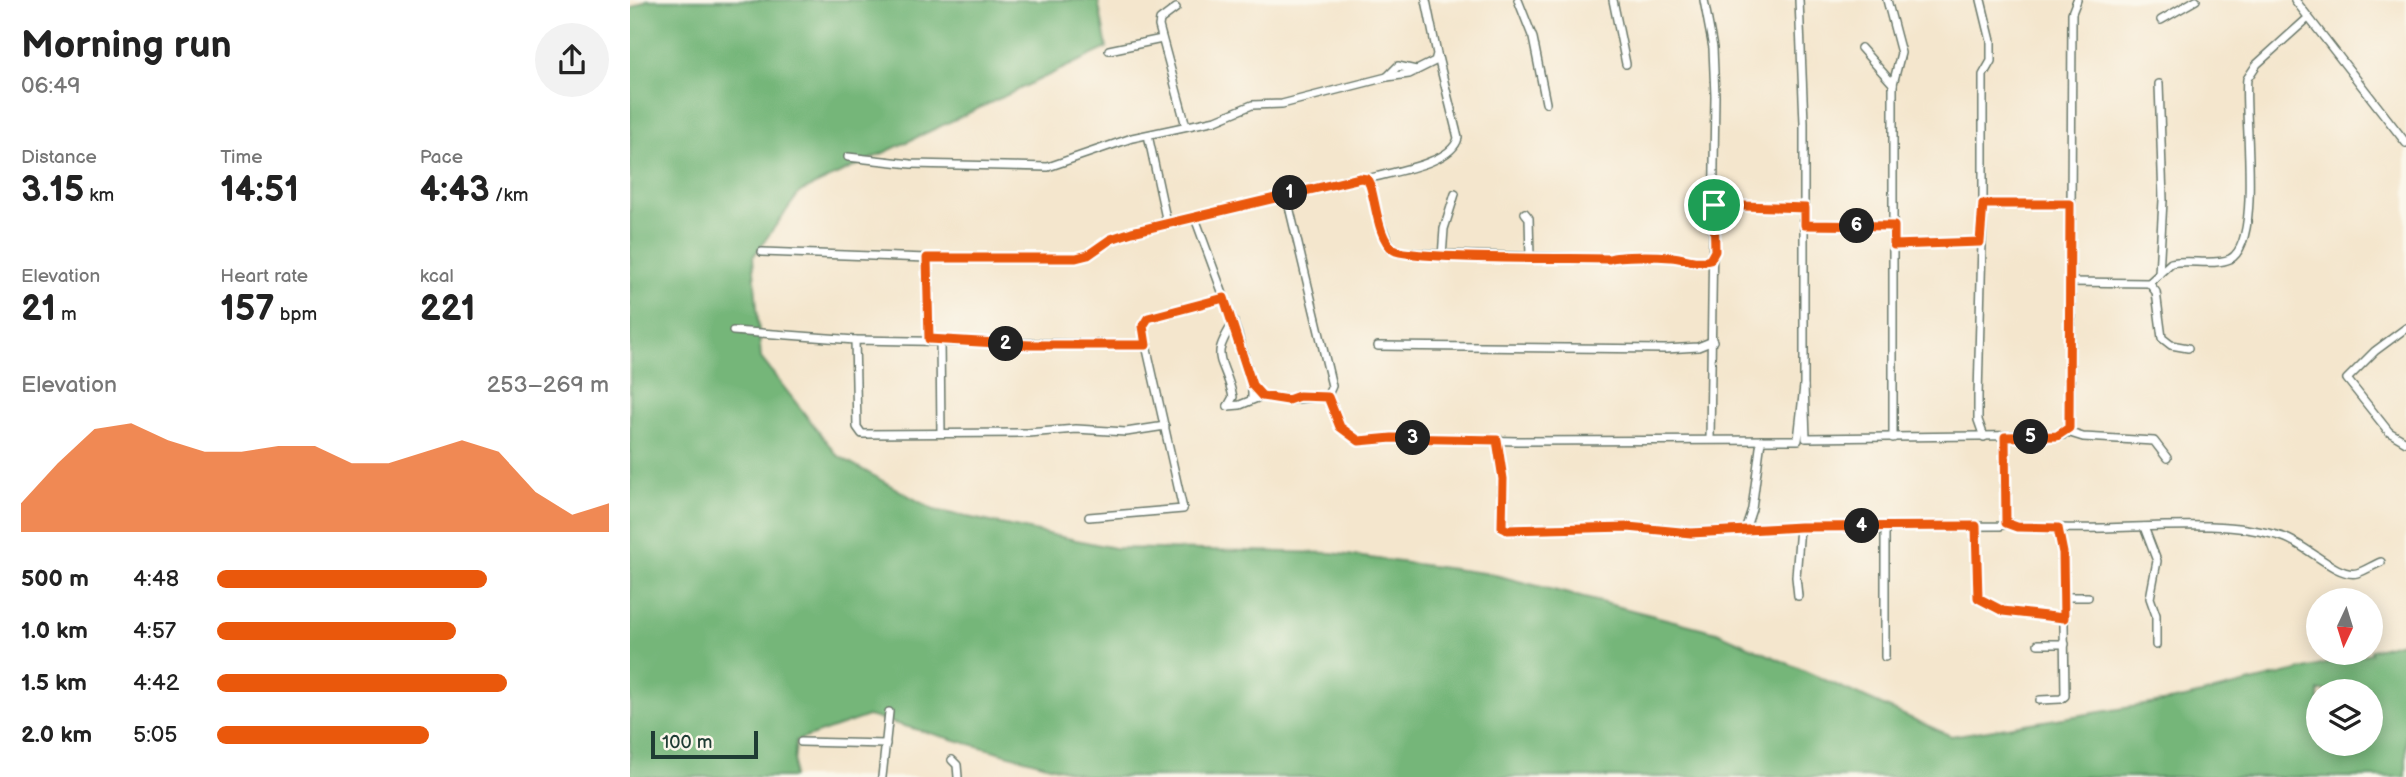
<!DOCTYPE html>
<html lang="en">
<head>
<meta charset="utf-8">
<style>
  :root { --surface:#fff; --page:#f2f2f2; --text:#222; --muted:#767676; --accent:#ea580c }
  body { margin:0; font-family:"Balsamiq Sans",sans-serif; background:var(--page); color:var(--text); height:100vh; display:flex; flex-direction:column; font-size:26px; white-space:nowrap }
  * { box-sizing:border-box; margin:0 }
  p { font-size:23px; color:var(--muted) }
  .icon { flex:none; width:38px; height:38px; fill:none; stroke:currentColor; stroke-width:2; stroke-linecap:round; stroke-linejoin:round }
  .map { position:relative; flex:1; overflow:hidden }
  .details { display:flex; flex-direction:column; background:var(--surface); width:630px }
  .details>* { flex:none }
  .needle { width:46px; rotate:184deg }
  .buttons { position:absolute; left:1676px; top:588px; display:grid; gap:14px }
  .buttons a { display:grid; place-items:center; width:77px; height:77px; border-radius:50%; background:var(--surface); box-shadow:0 4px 18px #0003; font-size:35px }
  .scale { position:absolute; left:21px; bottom:18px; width:107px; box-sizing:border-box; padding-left:7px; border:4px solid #1f3d34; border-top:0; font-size:19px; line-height:24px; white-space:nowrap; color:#1f3d34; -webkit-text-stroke:5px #fbf7ec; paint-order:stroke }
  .pin { position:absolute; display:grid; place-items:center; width:60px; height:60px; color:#fff; margin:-30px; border:4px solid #fff; border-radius:50%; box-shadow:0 2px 7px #0007 }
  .km { position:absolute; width:35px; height:35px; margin:-18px; border-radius:50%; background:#222; color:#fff; font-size:19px; line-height:35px; text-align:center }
  .round { display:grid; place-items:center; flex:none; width:74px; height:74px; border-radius:37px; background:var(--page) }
  .headline { display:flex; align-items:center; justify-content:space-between; height:119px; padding:0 21px }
  h1 { font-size:38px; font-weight:700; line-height:52px }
  .figures { display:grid; grid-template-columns:repeat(3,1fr); gap:10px; height:119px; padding:7px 21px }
  .figures div { display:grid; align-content:center }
  .figures b { font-size:35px; font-weight:700 }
  .figures small { font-size:19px; font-weight:400 }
  .figures p { font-size:19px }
  .chart { height:196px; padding:14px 21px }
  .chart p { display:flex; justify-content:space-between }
  .chart svg { width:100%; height:126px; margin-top:7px; fill:var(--accent); opacity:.7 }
  ul { padding:0 21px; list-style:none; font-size:23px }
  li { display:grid; grid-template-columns:112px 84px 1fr; align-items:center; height:52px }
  li i { height:18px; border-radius:9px; background:var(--accent) }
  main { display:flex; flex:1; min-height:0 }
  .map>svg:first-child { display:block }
  .forest { fill:#74b679; stroke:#4a7a56; stroke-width:2; fill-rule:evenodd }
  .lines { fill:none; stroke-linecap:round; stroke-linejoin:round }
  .minor-casing { stroke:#6a786a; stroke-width:10 }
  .minor { stroke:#fff; stroke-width:7 }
  .route-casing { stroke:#fff; stroke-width:14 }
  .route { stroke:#ea580c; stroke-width:9 }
</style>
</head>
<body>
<main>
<section class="details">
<div class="headline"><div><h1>Morning run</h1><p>06:49</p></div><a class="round"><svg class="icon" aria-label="share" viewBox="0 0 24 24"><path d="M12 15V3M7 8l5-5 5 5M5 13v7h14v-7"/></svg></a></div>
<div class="figures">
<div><p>Distance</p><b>3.15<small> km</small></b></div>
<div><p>Time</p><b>14:51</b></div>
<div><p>Pace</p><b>4:43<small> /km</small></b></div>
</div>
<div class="figures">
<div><p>Elevation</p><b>21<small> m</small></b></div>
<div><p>Heart rate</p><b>157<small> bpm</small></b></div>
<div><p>kcal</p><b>221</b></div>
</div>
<div class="chart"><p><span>Elevation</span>253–269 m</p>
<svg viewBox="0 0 160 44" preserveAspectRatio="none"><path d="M0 44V34L10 20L20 8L30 6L40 12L50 16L60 16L70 14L80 14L90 20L100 20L110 16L120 12L130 16L140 30L150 38L160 34V44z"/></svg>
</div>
<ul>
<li><b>500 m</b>4:48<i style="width:69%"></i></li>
<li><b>1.0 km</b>4:57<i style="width:61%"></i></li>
<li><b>1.5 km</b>4:42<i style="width:74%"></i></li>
<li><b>2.0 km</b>5:05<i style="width:54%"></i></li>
</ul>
</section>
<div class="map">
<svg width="1776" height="777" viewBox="0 0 1776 777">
  <rect width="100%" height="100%" fill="#fbf7ec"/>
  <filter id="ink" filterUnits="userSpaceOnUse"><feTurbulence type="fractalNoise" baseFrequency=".0143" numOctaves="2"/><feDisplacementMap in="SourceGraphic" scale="14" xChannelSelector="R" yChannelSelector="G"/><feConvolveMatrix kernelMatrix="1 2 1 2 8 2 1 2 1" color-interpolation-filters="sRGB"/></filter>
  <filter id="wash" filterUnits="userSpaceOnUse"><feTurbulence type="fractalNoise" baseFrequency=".00686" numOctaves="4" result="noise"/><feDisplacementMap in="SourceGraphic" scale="28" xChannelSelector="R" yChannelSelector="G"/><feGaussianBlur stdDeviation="1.57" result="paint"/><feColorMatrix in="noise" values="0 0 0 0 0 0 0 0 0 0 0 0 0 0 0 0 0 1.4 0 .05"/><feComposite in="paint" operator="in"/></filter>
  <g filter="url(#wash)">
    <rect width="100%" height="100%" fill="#f4e6cd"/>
    <path class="forest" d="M 17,0 L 468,0 L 477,48 L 170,192 L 123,257 L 131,358 L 207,455 L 304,510 L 484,548 L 702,553 L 861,574 L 1087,632 L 1321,736 L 1551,699 L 1741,653 L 1741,650 L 1776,641 L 1776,777 L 460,777 L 238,716 L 166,741 L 163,777 L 0,777 L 0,9 ZM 1689,691 L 1741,691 L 1741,744 L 1689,744 Z"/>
  </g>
  <g filter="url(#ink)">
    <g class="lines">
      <g class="minor-casing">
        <g id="minor">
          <polyline points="888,0 903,38 916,103"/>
          <polyline points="983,0 996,64"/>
          <polyline points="1074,0 1083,48 1085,96 1080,439"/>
          <polyline points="1169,0 1174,123 1174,386"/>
          <polyline points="1257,0 1271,53 1263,84 1263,438"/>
          <polyline points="1351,0 1361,41 1361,61 1353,75 1353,204 1348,396 1348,420 1354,437"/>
          <polyline points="1665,0 1776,143"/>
          <polyline points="546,8 530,20 529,26 556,126"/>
          <polyline points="1531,20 1566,0"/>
          <polyline points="1231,48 1263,84"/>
          <polyline points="479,50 532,39"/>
          <polyline points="757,77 768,66 786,70"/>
          <polyline points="1529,84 1533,200 1529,274"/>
          <polyline points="218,157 281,164 418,167 502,138 586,120 622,105 652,104 757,77 779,74 805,61 807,54 796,0"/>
          <path d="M 737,179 C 761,172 822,164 828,138 L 808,57"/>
          <polyline points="656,194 702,386 697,397"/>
          <polyline points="1353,204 1440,204"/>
          <polyline points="1084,205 1175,208"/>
          <polyline points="895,213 899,218 900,257"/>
          <path d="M 565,218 L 730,178 L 737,179 L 740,185 L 751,226 L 762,249 L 771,253 L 979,259 C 991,254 1027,256 1041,257 C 1056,258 1065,265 1080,260"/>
          <polyline points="537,223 565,218 608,335 622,385 622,399"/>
          <polyline points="1175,225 1264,226"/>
          <polyline points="1264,245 1350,242"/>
          <polyline points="132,252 297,258 446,258 458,255 481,239 537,223 518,135"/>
          <polyline points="812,257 814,229 825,194"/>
          <polyline points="297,258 299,339"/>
          <path d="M 1440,282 L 1519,283 L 1541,263 C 1558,259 1584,266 1600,259 C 1633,242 1613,113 1617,79 L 1627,64 L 1678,18"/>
          <polyline points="1519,283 1526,292 1532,338 1541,345 1558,348"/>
          <polyline points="1776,328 1745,351 1717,379 1759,432 1776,442"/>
          <polyline points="103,331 225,340"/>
          <polyline points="310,340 311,433"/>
          <polyline points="748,346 1036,349 1068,347 1083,341"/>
          <polyline points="598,406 610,405 632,396 658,400 693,396 700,400 710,427 729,441 762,438 887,441 1168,440 1174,386 1176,438 1433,435 1440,424 1442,13 1447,0"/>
          <path d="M 598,406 L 603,397 C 594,356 578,361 604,322"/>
          <polyline points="535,426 496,432 446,429 398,433 232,434 227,427 225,340 516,345 513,326 518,318 594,298"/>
          <polyline points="1437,432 1453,437 1524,441 1537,458"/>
          <polyline points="1375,437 1376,523"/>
          <path d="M 867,440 L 873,479 L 872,527 L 877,530 L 998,527 L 1061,532 L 1170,527 L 1370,526 L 1378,523 C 1393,531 1413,527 1430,528 C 1500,531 1586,516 1653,537 C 1676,544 1707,578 1727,573 C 1735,571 1743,565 1751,562"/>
          <polyline points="459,517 553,509 516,345"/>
          <polyline points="1346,526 1348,598 1373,611 1434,618"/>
          <polyline points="1514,527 1527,561 1520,598 1526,615 1526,645"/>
          <polyline points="1115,530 1122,509 1131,440"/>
          <polyline points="1168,596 1166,577 1170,527"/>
          <polyline points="1434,597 1458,597"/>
          <polyline points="1408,644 1435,644"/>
          <polyline points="1255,657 1255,527"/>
          <polyline points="1410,700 1431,699 1435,696 1433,553 1428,528"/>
          <polyline points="171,742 256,744"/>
          <polyline points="322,760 327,765 328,777"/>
          <polyline points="252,777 259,712"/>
        </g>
      </g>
      <use href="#minor" class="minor"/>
    </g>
  </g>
  <g class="lines" filter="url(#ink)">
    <g class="route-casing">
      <path id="route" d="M 730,178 L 737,179 L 740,185 C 746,203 748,239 764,250 C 778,260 949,258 979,259 C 991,255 1028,256 1041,257 C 1056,258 1065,264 1080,260 L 1085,251 L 1084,205 L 1175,208 L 1175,225 L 1264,226 L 1264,245 L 1350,242 L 1353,204 L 1440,204 L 1439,428 L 1427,436 L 1375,437 L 1376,523 L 1387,527 L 1428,528 L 1433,553 L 1434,618 L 1373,611 L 1348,598 L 1346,526 L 1170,527 L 1061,533 L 998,527 L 877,530 L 872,527 L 873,479 L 867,440 L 762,438 L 729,441 L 710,427 L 698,397 L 669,396 L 658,400 L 632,396 L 622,385 L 594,298 L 518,318 L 513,326 L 516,345 L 400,345 L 299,339 L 297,258 L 446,258 L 458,255 L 481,239 L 502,232 Z"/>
    </g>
    <use href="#route" class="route"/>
  </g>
</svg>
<div class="buttons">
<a><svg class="needle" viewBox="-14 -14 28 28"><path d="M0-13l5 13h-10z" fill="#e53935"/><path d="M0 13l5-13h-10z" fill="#767676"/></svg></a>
<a><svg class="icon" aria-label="layers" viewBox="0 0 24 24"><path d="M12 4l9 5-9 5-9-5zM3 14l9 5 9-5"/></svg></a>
</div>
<div class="scale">100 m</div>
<div class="pin" style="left:1084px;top:205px;background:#1e9e55"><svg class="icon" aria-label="arrive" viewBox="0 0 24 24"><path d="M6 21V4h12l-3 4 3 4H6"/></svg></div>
<b class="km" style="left:660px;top:193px">1</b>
<b class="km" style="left:376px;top:344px">2</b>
<b class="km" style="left:783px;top:438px">3</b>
<b class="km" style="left:1232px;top:526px">4</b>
<b class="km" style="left:1401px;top:437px">5</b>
<b class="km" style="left:1227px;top:226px">6</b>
</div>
</main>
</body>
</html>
